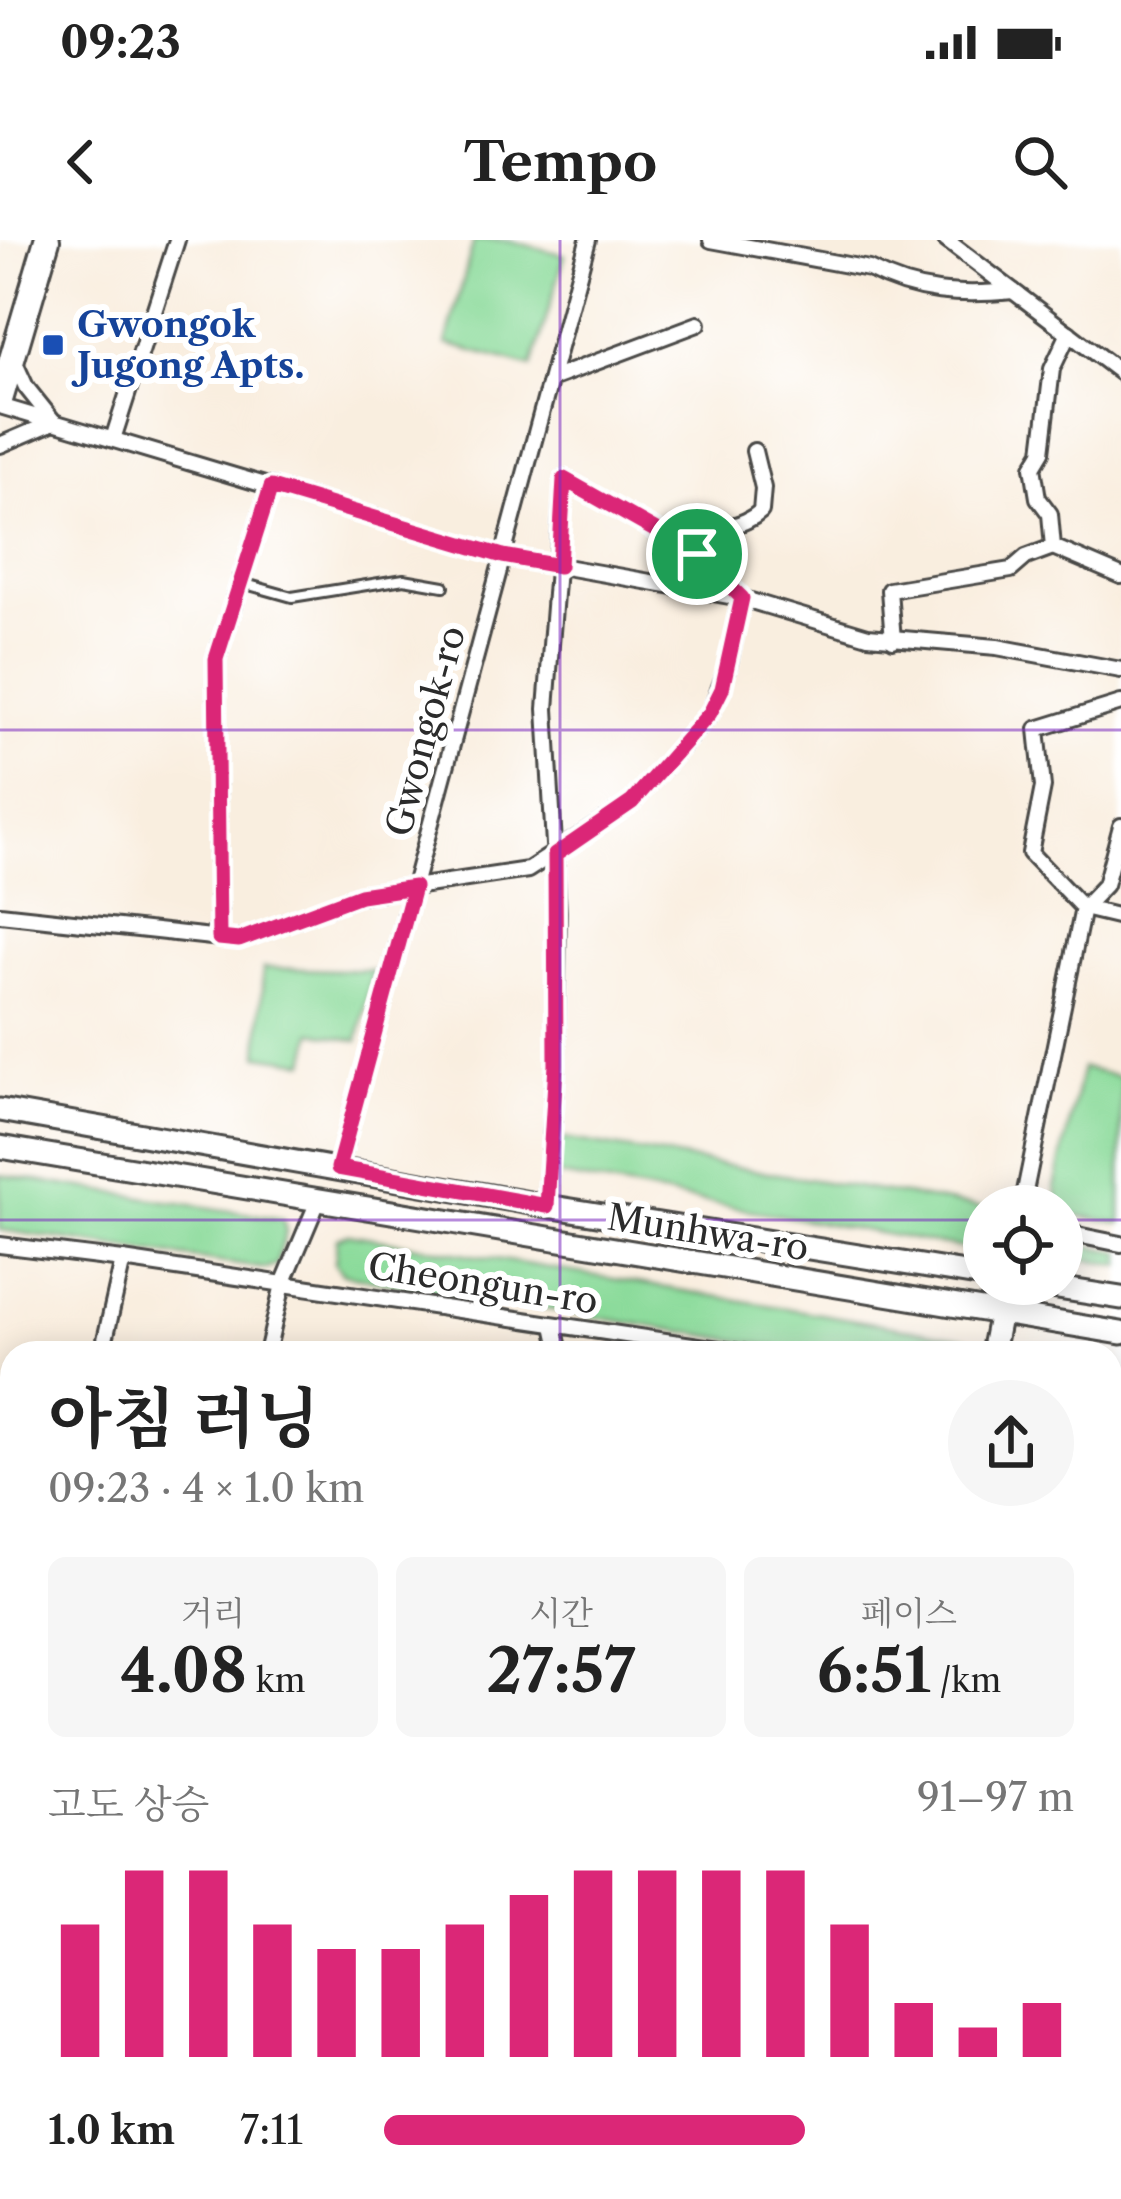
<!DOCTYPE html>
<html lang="ko">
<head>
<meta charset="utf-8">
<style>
  :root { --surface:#fff; --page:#f6f6f6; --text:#222; --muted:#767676; --accent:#db2777 }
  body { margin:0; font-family:"Libre Caslon Text","Noto Serif KR",serif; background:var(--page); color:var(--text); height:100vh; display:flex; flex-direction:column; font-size:45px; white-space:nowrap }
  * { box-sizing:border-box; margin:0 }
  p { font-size:39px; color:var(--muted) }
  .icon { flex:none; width:66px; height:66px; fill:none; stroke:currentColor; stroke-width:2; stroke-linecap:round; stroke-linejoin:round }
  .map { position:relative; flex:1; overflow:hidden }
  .details { position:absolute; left:0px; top:1101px; width:1122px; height:858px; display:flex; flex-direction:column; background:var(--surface); border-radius:36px 36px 0 0; box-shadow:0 6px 30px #0003 }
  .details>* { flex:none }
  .fabs { position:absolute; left:963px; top:945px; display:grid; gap:24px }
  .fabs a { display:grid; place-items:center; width:120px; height:120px; border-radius:50%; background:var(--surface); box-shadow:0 6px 30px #0003; font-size:60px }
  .pin { position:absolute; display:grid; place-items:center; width:102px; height:102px; color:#fff; margin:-51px; border:6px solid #fff; border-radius:50%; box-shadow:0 3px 12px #0007 }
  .round { display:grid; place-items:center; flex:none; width:126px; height:126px; border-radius:63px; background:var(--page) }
  .headline { display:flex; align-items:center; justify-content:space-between; height:204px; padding:0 48px }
  h1 { font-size:66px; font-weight:700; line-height:90px }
  .metrics { display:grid; grid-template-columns:repeat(3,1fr); gap:18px; height:204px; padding:12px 48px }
  .metrics div { display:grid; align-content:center; border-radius:18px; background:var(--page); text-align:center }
  .metrics b { font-size:60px; font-weight:700 }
  .metrics small { font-size:33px; font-weight:400 }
  .metrics p { font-size:33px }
  .chart { height:336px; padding:24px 48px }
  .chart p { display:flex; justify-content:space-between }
  .chart svg { width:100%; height:216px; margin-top:12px; stroke:var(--accent); stroke-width:6 }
  ul { padding:0 48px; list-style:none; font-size:39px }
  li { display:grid; grid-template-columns:192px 144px 1fr; align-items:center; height:90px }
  li i { height:30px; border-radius:15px; background:var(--accent) }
  .status { display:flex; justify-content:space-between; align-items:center; height:84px; padding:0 60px; background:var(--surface); direction:ltr }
  .status svg { height:33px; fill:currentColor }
  header { display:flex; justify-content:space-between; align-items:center; height:156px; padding:0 48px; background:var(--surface); font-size:54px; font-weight:700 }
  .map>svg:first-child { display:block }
  .green { fill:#89da99; stroke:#5a8262; stroke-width:3 }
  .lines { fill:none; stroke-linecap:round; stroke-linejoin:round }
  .lane-casing { stroke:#4a4846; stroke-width:14 }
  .street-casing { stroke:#4a4846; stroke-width:20 }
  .secondary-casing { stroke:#4a4846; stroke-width:27 }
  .primary-casing { stroke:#4a4846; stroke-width:30 }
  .lane { stroke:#fff; stroke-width:8 }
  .street { stroke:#fff; stroke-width:14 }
  .secondary { stroke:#fff; stroke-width:21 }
  .primary { stroke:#fff; stroke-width:24 }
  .route-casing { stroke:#fff; stroke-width:24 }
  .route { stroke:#db2777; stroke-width:15 }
  .grid { fill:none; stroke:#7b2cbf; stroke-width:3; stroke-opacity:0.55 }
  .transit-dot { fill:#1a4fb4; stroke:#fff; stroke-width:4.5 }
  .labels { text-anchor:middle; stroke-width:12; stroke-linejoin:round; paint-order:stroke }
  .transit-label { font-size:36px; font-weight:bold; fill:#164399; stroke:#fff; text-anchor:start }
  .street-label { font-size:36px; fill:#2b2b2b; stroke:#fff }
</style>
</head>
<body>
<div class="status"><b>09:23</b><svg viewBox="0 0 49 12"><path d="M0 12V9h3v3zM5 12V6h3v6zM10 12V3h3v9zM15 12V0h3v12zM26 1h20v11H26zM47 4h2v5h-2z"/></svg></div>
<header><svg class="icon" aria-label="back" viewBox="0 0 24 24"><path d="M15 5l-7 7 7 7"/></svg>Tempo<svg class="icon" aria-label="search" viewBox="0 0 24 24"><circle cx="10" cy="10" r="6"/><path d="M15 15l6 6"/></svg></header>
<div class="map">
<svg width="1121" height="1959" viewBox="0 0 1121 1959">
  <rect width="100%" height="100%" fill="#fff"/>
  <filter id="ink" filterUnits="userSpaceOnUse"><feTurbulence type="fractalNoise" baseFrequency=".00833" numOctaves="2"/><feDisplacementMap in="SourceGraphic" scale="24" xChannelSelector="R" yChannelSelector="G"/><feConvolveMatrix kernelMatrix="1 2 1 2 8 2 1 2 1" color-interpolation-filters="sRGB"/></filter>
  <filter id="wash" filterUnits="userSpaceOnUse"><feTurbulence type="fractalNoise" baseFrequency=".004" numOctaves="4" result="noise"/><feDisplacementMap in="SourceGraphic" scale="48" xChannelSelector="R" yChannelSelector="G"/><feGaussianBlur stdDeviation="2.7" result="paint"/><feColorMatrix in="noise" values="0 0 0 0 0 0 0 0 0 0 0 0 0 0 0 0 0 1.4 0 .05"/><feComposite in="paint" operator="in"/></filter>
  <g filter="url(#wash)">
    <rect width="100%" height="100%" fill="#f9eedf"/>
    <g class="green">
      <polygon points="474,0 508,0 565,15 532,127 446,104"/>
      <polygon points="263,728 373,731 358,801 313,792 306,822 259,815"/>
      <polygon points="1082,828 1121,837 1121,983 1062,973 1055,947"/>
      <polygon points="558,898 984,968 984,1012 560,936 555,929"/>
      <polygon points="0,935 283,979 286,992 276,1025 266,1029 0,990"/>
      <polygon points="348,994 968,1099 969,1113 813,1113 522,1065 511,1066 343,1034 335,1024 337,998"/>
      <polygon points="1062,1001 1121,1012 1121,1026 1062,1015"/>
    </g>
  </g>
  <g filter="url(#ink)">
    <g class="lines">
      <g class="lane-casing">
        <polyline id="lane" points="242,343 292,357 404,339 444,346"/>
      </g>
      <g class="street-casing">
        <g id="street">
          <path d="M 711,0 L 869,29 C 916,54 961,56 1013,51"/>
          <polyline points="946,0 1121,133"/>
          <polyline points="551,139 698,84"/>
          <polyline points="0,166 503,316 741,358"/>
          <polyline points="113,199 177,0"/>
          <polyline points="0,205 54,182 26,147 15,123"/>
          <polyline points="1053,307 1121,336"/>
          <path d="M 697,314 C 717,279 736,293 761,271 L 763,248 L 754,211"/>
          <polyline points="893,400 889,350 1011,330 1026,317 1053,307 1050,274 1038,258 1033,227 1042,212 1052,129 1069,93"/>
          <polyline points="1083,668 1030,613 1043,547 1037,489 1121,463"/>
          <polyline points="1083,668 1121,677"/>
          <polyline points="0,674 239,700 360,655 528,630 632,562 710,474 729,423 741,358 868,396 997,407 1121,430"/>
          <polyline points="219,698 216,419 271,246"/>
          <polyline points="338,928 588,0"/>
          <polyline points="547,966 556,825 558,672 546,469 564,239 697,314 741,358"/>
          <polyline points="1022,966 1083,668 1105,645 1121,586"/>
          <polyline points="1062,992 1121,1004"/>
          <polyline points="0,1005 123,1020 746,1113"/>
          <polyline points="1000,1072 1006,1044"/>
          <polyline points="554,1085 560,1113"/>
          <polyline points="102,1113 123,1020"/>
          <polyline points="267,1113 283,1044 318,961"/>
          <polyline points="1110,1173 1121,1176"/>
          <polyline points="0,1299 12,1302"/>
          <polyline points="1110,1341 1121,1343"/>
          <polyline points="0,1555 12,1502"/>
          <polyline points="1110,1615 1121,1566"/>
          <polyline points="1110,1735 1121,1738"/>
          <polyline points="0,1814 12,1816"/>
          <polyline points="1110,1888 1121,1891"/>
          <polyline points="561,1947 611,1959"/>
          <polyline points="72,1959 75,1947"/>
          <polyline points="327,1959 330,1947"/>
          <polyline points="684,1959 685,1947"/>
          <polyline points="1032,1959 1035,1947"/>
        </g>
      </g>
      <g class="secondary-casing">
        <g id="secondary">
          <polyline points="0,870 547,966 984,1036"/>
          <polyline points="0,907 1121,1093"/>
          <polyline points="1032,1044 1121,1058"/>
          <polyline points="992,1113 1000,1072"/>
          <polyline points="795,1959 798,1947"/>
        </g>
      </g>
      <g class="primary-casing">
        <polyline id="primary" points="0,160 47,0"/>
      </g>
      <use href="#lane" class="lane"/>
      <use href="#street" class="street"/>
      <use href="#secondary" class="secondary"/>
      <use href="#primary" class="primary"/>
    </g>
  </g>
  <g class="lines" filter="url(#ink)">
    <g class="route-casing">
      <polygon id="route" points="564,239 697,314 742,358 722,449 710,473 632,562 555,615 556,825 547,966 338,928 414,647 360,655 239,700 219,698 216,419 271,247 503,316 559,326"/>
    </g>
    <use href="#route" class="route"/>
  </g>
  <path class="grid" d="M 560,0 L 560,1113M 0,490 L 1121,490M 0,980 L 984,980M 1062,980 L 1121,980M 0,1469 L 12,1469M 1110,1469 L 1121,1469M 560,1947 L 560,1959"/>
  <rect class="transit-dot" x="41" y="93" width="24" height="24" rx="6"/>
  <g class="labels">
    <g class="transit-label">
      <text x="77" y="97">Gwongok<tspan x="77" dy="41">Jugong Apts.</tspan></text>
    </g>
    <g class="street-label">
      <text transform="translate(425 491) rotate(-75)" y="13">Gwongok-ro</text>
      <text transform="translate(708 992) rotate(9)" y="13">Munhwa-ro</text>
      <text transform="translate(483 1043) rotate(9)" y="13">Cheongun-ro</text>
    </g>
  </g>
</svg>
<div class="fabs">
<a><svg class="icon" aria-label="locate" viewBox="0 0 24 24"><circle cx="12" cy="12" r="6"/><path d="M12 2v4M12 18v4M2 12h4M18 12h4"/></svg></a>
</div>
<div class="pin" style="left:697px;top:314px;background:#1e9e55"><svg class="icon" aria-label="arrive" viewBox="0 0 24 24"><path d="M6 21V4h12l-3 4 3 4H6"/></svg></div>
<section class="details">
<div class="headline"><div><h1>아침 러닝</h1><p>09:23 · 4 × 1.0 km</p></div><a class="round"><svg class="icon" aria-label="share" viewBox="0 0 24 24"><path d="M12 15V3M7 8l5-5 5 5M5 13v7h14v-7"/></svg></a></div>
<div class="metrics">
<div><p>거리</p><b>4.08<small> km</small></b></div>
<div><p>시간</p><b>27:57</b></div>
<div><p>페이스</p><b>6:51<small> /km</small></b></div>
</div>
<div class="chart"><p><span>고도 상승</span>91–97 m</p>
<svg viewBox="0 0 160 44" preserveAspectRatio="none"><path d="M5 44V17M15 44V6M25 44V6M35 44V17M45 44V22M55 44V22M65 44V17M75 44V11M85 44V6M95 44V6M105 44V6M115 44V6M125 44V17M135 44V33M145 44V38M155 44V33"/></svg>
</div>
<ul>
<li><b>1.0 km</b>7:11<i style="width:61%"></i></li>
</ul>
</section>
</div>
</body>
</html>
